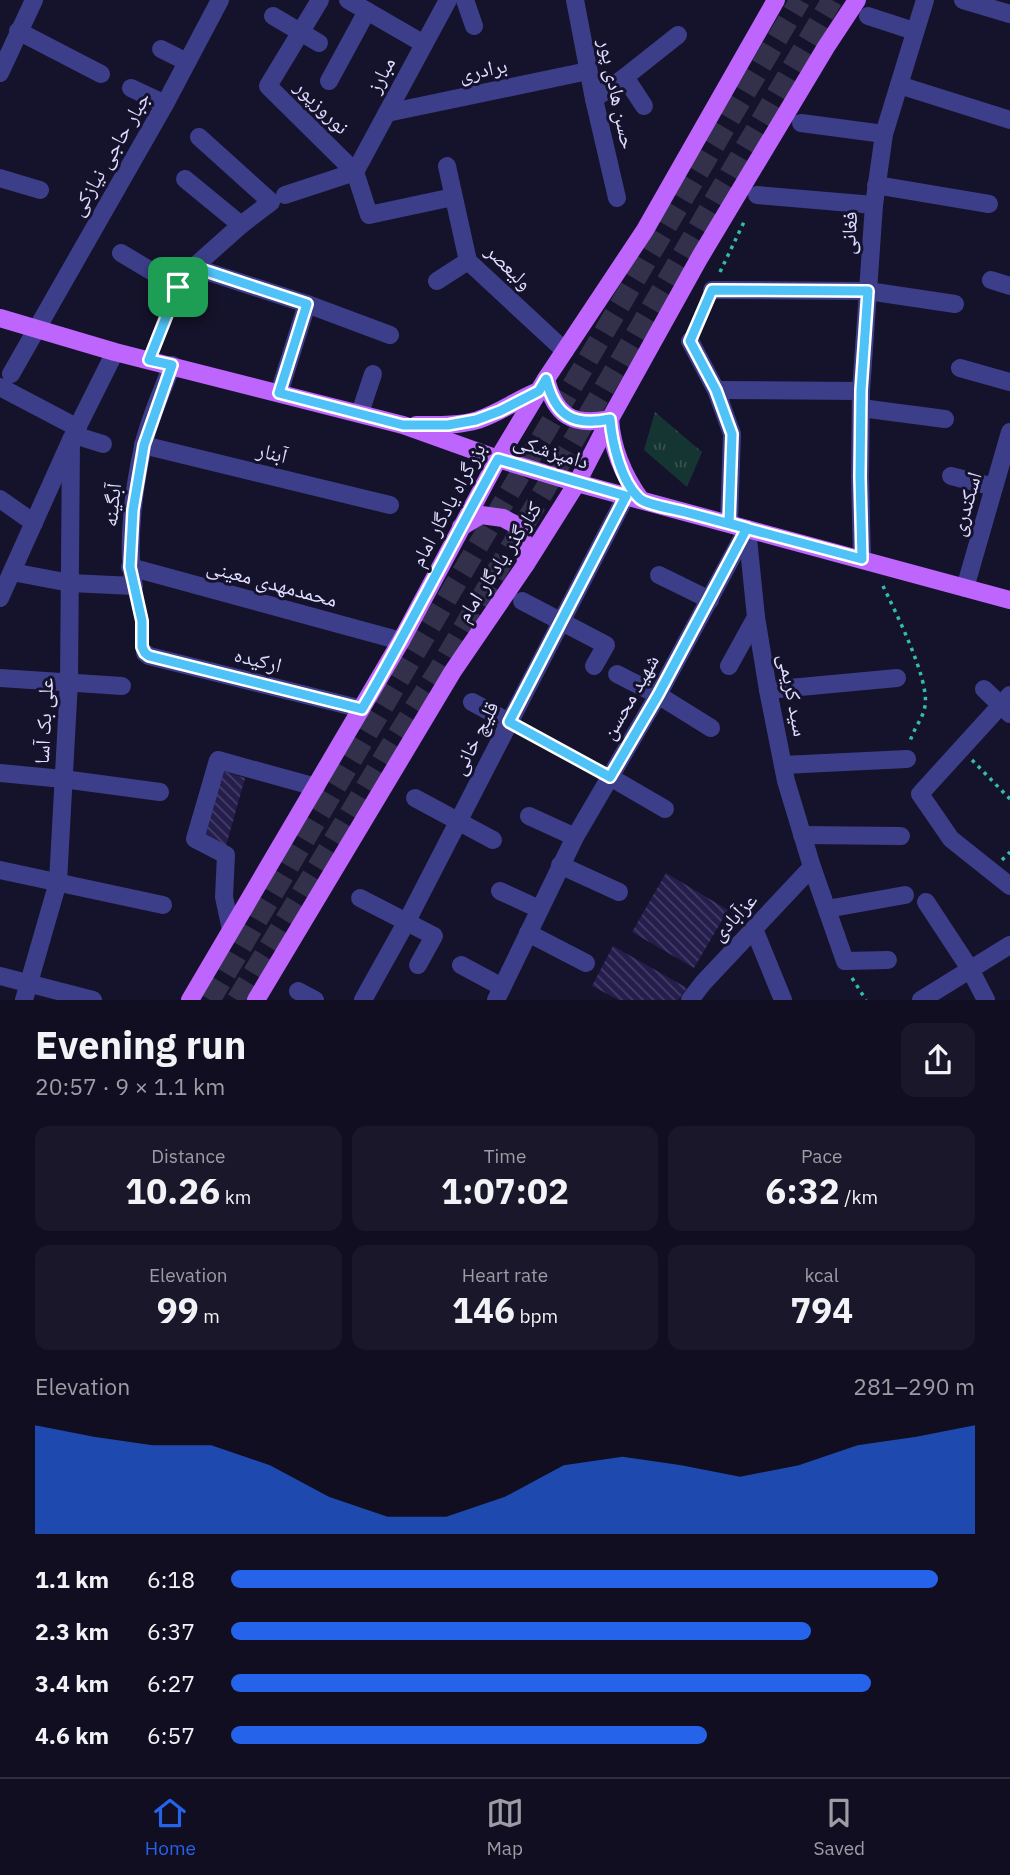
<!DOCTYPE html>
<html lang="en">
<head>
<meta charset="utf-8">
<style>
  :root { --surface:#100e20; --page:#191729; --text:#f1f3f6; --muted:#9c9ca5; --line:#302e3e; --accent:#2563eb }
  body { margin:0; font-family:"IBM Plex Sans","Noto Naskh Arabic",sans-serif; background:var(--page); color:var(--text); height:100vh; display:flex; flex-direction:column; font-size:26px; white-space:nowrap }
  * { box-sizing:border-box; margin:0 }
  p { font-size:23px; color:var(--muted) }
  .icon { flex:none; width:38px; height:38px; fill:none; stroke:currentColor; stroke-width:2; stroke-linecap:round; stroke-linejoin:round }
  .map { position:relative; height:1000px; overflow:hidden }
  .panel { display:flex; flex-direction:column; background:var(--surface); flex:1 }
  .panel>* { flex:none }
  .pin { position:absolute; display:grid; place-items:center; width:60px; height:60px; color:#fff; margin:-30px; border-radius:14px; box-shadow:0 4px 10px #0006 }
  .round { display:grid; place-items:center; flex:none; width:74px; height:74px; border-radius:14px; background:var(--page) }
  .headline { display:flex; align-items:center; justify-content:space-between; height:119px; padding:0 35px }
  h1 { font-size:38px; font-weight:700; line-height:52px }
  .stats { display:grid; grid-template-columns:repeat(3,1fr); gap:10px; height:119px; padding:7px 35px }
  .stats div { display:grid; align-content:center; border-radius:14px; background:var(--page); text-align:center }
  .stats b { font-size:35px; font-weight:700 }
  .stats small { font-size:19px; font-weight:400 }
  .stats p { font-size:19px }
  .chart { height:196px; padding:14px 35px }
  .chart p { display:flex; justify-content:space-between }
  .chart svg { width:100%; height:126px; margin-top:7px; fill:var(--accent); opacity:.7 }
  ul { padding:0 35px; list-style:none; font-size:23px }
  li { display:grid; grid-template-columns:112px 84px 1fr; align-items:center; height:52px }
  li i { height:18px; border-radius:9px; background:var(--accent) }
  .tab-bar { display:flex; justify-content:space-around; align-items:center; height:98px; border-top:2px solid var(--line); background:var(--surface); font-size:19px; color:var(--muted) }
  .tab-bar a { display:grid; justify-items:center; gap:4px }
  .tab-bar .active { color:var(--accent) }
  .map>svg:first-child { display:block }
  .park { fill:url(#park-tufts) }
  .building { fill:url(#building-back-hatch) }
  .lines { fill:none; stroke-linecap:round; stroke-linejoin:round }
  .highway-tunnel { stroke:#33304b; stroke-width:21; stroke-dasharray:21 10; stroke-linecap:butt }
  .path { stroke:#33bcae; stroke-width:3.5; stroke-dasharray:3.5 5; stroke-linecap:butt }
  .minor { stroke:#3d3e89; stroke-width:18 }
  .major { stroke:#bd65fd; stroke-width:18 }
  .route-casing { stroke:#fff; stroke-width:14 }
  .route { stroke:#4fc3f7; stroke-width:9 }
  .labels { text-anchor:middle; stroke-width:6; stroke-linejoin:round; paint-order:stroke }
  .street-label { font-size:21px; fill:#dfdcff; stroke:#15122b }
</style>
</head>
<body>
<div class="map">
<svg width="1010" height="1000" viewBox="0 0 1010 1000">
  <defs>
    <pattern id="park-tufts" width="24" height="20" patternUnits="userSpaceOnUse" patternTransform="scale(1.75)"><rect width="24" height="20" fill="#153533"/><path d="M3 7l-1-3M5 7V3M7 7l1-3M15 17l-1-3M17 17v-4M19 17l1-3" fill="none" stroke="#375252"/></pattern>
    <pattern id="building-back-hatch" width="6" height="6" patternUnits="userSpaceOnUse" patternTransform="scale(1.75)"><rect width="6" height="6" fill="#251e4c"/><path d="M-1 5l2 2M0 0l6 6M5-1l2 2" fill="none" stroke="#443e67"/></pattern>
  </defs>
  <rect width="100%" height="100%" fill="#15122b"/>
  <polygon class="park" points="655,412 702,452 687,487 644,450"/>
  <g class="building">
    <polygon points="223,771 245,778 226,846 204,839"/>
    <polygon points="666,873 728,910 694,968 632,932"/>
    <polygon points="613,946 687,988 678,1000 619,1000 592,986"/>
  </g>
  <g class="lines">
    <g class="highway-tunnel">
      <polyline points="210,1000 800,0"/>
      <polyline points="237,1000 392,744 440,668 832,0"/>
    </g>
    <g class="path">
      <polyline points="720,272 744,222"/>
      <polyline points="696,326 705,304"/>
      <polyline points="155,345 163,323"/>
      <path d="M 883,586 C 895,611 930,680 925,706 C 923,719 913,729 910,742"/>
      <polyline points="138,603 142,621 142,637"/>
      <polyline points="526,731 596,769"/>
      <polyline points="972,760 1010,799"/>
      <polyline points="1002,860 1010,852"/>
      <polyline points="852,978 866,1000"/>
    </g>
    <g class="minor">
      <polyline points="320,0 268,86 355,172 369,215 453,197"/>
      <polyline points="348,0 424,44"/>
      <polyline points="465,0 474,26"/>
      <polyline points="575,0 594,99 617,198"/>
      <polyline points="963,0 1010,14"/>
      <polyline points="273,16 319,43"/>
      <polyline points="868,16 914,31"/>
      <polyline points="18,31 101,74"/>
      <polyline points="161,49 187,62"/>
      <polyline points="0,73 34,0"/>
      <polyline points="625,77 644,106"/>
      <polyline points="329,81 367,11"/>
      <polyline points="899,85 1010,120"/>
      <polyline points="131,88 165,104"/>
      <polyline points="594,99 625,77 678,35"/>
      <polyline points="387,113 588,71"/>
      <polyline points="801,123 884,134"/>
      <polyline points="447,166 468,261 565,351"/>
      <polyline points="355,172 448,0"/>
      <polyline points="0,178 40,190"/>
      <polyline points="185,179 241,225"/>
      <polyline points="876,185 989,204"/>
      <polyline points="285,195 355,172"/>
      <polyline points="757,195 874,205"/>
      <polyline points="121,253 178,287"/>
      <polyline points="193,267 307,304 390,335"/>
      <polyline points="991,280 1010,286"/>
      <polyline points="437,281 468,261"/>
      <polyline points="712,290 868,291 955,304"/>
      <polyline points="169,307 186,274 241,225 271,202 199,137"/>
      <polyline points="690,341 716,390 732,434 729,523"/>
      <polyline points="960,368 1010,382"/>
      <polyline points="11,374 165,104 220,0"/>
      <polyline points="0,387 78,428"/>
      <polyline points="716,390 861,391"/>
      <polyline points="279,393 307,304"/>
      <polyline points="861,408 945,419"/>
      <polyline points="360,413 373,374"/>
      <polyline points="74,435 103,444"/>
      <polyline points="143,445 390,505"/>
      <polyline points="951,476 994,487"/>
      <polyline points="0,499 34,523"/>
      <polyline points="747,529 756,617 768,690 786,781 812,867 845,961 888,960"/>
      <polyline points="862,559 860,477 861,391 874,205 884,134 925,0"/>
      <polyline points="130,567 401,641"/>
      <path d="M 12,572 L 70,583 L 134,586 C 126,545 134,487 143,447 C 149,419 162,392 172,365"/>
      <polyline points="659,575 710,600"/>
      <polyline points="965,588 1010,432"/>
      <polyline points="0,598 71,440 115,352"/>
      <polyline points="522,601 606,645 594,666"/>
      <polyline points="145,653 149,656 362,709"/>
      <polyline points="729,666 756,617"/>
      <polyline points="617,674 658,695 711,728"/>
      <polyline points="0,678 122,686"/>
      <polyline points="984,689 1010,714"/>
      <polyline points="768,690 897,678"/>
      <polyline points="1010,695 920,794 951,839 1010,886"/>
      <polyline points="472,702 509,722"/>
      <polyline points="783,765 907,759"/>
      <polyline points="0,773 63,779 160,792"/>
      <polyline points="610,777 665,809"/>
      <polyline points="415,798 493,840"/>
      <polyline points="529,816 575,837"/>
      <polyline points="802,835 901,836"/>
      <polyline points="560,865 619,892"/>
      <polyline points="0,870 163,905"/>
      <polyline points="500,891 539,909"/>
      <polyline points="360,898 434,936 418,965"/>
      <polyline points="926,902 970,969 986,1000"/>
      <polyline points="827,909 905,895"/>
      <polyline points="754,929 783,1000"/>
      <polyline points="231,930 224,897 226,855 195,839 218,760 316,787"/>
      <polyline points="528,933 586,963"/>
      <polyline points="461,965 502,987"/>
      <polyline points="0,976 93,1000"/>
      <polyline points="298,991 315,1000"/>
      <polyline points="24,1000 58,882 69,682 71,440"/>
      <polyline points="363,1000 407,921 626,496"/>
      <polyline points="496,1000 575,837 658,695 747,529"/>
      <polyline points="690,1000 703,983 812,867"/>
      <polyline points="921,1000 1010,945"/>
    </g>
    <g class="major">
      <polyline points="0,318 115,352 403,425 498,459 577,483 1010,600"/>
      <path d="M 546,379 C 555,415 572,427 610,419 C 612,449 623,475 641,500"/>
      <path d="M 416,425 C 437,425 458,426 478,420 C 499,413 518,399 539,391"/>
      <polyline points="461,527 481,515 503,518 516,525 525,544 526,564"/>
      <polyline points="190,1000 401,641 498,459 546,379 645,230 776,0"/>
      <polyline points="256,1000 453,671 526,564 577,483 610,419 700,257 826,47 857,0"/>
    </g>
  </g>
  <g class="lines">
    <g class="route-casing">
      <path id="route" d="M 178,287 L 149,360 L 172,365 L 144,445 L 133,510 L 130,567 L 142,621 L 142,647 L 145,653 L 149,656 L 362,709 C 410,627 452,542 498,459 L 626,496 L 509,722 L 610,777 L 658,695 L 747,528 L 729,523 L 732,434 L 716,390 L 690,341 L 712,290 L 868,291 L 861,390 L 860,477 L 862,559 C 803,543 744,528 685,512 C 675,509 646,505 639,498 C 621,481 612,443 610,419 C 572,427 555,415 546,379 L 539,391 L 500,411 L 476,420 L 448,425 L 403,425 L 279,393 L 307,304 L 194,267 L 186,274 L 178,287"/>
    </g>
    <use href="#route" class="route"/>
  </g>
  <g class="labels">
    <g class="street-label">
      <text transform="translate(483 70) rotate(-12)" y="7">برادری</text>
      <text transform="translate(381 75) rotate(-62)" y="7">مبارز</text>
      <text transform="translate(617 94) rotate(78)" y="7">حسن هادی پور</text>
      <text transform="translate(322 107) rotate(45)" y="7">نوروزپور</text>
      <text transform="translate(110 154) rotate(-60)" y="7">جبار حاجی نیازکی</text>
      <text transform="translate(849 233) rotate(-86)" y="7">فغانی</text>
      <text transform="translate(509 267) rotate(45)" y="7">ولیعصر</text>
      <text transform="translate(551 451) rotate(17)" y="7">دامپزشکی</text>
      <text transform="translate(272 453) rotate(14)" y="7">آبنار</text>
      <text transform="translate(966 504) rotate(-74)" y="7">اسکندری</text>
      <text transform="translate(112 505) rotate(-84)" y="7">آبگینه</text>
      <text transform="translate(448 505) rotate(-62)" y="7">بزرگراه یادگار امام</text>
      <text transform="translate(499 562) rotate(-57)" y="7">کنارگذر یادگار امام</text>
      <text transform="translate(272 583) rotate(15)" y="7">محمدمهدی معینی</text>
      <text transform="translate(258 660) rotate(14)" y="7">ارکیده</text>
      <text transform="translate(793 695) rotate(79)" y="7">سید کریمی</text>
      <text transform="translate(630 697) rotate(-60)" y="7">شهید محسن</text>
      <text transform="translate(44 721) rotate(-87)" y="7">علی بک آسا</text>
      <text transform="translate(475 738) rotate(-63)" y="7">قلیچ خانی</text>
      <text transform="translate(734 917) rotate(-47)" y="7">عزآبادی</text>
    </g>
  </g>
</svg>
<div class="pin" style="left:178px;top:287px;background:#1e9e55"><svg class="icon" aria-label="arrive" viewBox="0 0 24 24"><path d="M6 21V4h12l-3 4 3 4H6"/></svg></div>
</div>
<section class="panel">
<div class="headline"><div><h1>Evening run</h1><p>20:57 · 9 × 1.1 km</p></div><a class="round"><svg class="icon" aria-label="share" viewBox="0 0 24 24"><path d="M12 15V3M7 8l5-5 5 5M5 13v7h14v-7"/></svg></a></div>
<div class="stats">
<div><p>Distance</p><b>10.26<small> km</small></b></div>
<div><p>Time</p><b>1:07:02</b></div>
<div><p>Pace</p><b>6:32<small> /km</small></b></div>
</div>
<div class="stats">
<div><p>Elevation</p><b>99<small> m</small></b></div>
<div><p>Heart rate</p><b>146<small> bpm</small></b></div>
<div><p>kcal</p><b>794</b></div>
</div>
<div class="chart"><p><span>Elevation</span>281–290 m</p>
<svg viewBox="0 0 160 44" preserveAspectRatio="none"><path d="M0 44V6L10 10L20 13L30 13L40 20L50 31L60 38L70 38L80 31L90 20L100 17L110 20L120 24L130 20L140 13L150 10L160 6V44z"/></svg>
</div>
<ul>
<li><b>1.1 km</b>6:18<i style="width:95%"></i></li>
<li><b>2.3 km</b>6:37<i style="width:78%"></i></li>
<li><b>3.4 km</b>6:27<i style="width:86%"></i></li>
<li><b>4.6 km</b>6:57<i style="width:64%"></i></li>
</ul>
</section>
<nav class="tab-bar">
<a class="active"><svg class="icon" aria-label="home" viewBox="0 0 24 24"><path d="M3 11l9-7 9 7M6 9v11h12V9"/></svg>Home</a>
<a><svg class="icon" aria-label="map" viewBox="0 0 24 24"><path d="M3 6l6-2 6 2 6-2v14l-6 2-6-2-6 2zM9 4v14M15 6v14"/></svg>Map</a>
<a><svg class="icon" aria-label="saved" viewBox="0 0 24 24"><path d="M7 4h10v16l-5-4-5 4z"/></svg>Saved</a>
</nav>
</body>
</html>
